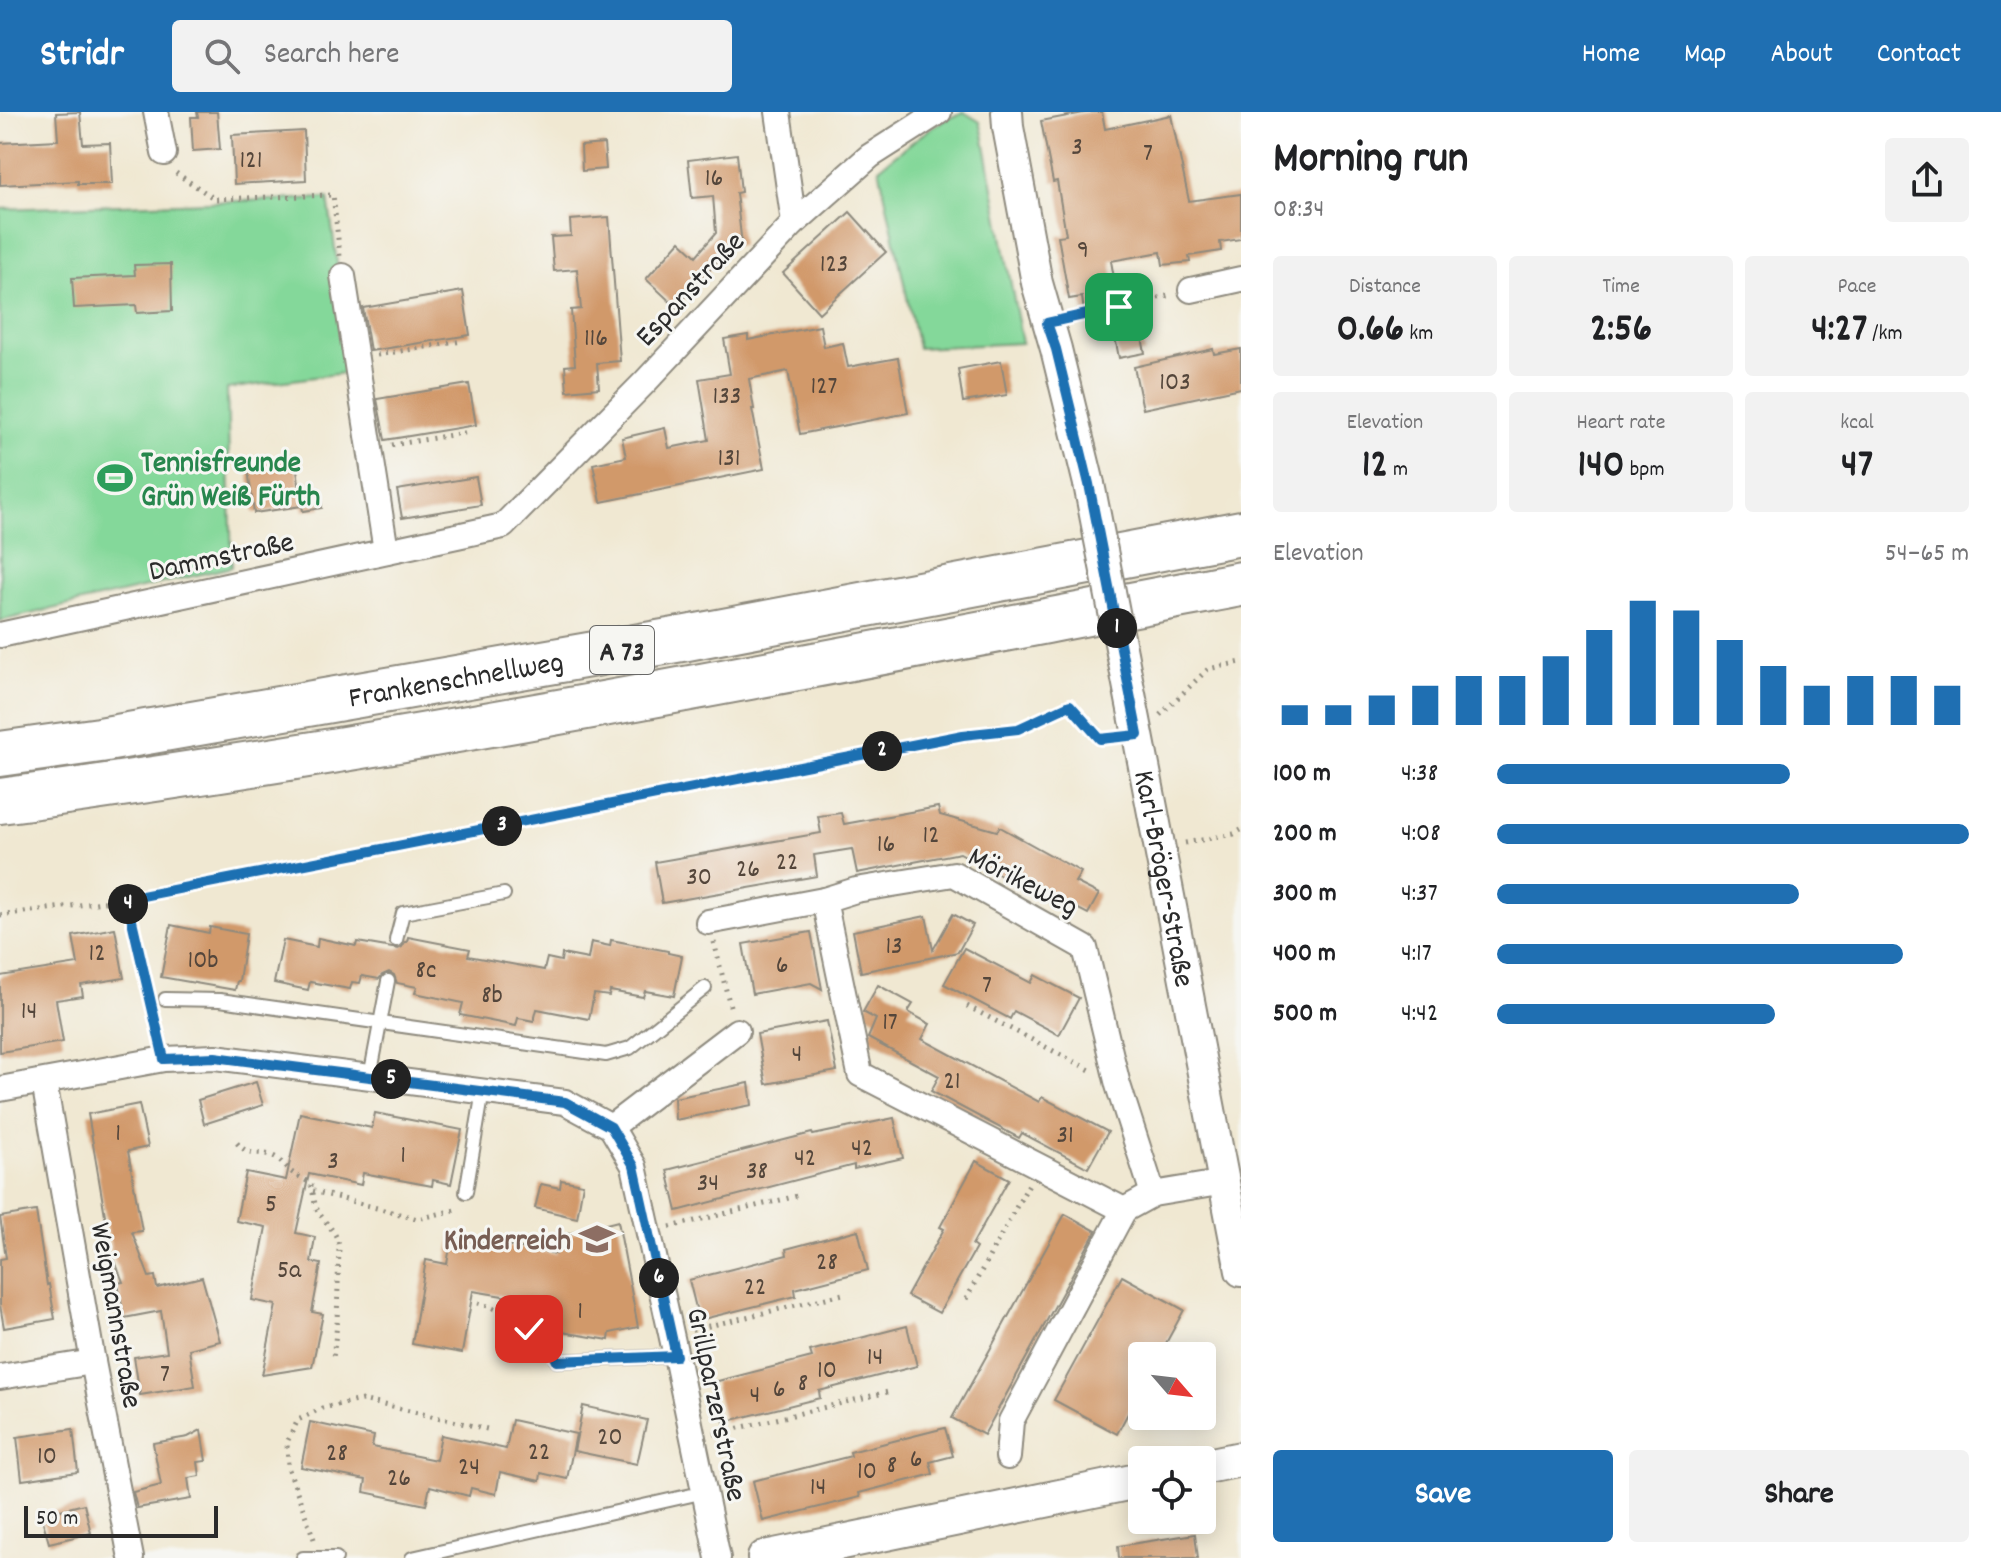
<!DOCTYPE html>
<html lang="en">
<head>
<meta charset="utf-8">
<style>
  :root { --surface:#fff; --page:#f2f2f2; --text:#202124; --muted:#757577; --accent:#1f6fb2 }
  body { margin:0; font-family:Dekko,sans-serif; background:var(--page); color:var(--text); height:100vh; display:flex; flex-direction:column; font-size:30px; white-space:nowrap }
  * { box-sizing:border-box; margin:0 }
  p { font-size:26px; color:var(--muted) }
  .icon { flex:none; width:44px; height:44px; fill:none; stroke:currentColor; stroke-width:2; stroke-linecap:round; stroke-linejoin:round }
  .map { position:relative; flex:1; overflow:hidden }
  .side { display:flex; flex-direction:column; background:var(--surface); width:760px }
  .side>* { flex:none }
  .needle { width:52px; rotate:118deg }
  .fabs { position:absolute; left:1128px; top:1230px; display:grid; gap:16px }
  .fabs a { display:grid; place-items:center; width:88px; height:88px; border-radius:8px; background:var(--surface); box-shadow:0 4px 20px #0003; font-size:40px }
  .scale { position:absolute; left:24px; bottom:20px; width:194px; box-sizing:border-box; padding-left:8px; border:4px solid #2b2b2b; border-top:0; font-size:22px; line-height:28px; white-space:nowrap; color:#2b2b2b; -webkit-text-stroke:6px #f6f6f2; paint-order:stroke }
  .pin { position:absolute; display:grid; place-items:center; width:68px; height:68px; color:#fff; margin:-34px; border-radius:16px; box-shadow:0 4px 12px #0006 }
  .km { position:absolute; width:40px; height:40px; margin:-20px; border-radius:50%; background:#222; color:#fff; font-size:22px; line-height:40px; text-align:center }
  .round { display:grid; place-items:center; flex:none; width:84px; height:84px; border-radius:8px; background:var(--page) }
  .summary { display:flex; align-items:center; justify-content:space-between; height:136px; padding:0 32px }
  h1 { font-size:44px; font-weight:800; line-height:60px }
  .metrics { display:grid; grid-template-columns:repeat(3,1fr); gap:12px; height:136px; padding:8px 32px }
  .metrics div { display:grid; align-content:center; border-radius:8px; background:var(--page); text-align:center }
  .metrics b { font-size:40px; font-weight:800 }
  .metrics small { font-size:22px; font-weight:400 }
  .metrics p { font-size:22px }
  .chart { height:224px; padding:16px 32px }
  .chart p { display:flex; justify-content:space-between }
  .chart svg { width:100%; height:144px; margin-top:8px; stroke:var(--accent); stroke-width:6 }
  .button { display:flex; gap:16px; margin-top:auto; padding:16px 32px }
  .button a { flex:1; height:92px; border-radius:8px; background:var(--accent); color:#fff; font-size:32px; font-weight:800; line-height:92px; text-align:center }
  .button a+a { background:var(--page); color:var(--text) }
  ul { padding:0 32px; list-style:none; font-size:26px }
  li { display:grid; grid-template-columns:128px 96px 1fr; align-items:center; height:60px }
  li i { height:20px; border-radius:10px; background:var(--accent) }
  header { display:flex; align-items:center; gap:48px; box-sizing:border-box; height:112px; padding:0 40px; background:var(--accent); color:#fff }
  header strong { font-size:38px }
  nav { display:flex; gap:44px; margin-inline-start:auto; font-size:28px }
  .search { width:560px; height:72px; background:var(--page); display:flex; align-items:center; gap:20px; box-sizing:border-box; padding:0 28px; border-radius:8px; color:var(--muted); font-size:30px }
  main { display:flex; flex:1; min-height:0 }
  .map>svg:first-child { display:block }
  .green { fill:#84d89a; stroke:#588262; stroke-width:2 }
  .building { fill:#d1996a }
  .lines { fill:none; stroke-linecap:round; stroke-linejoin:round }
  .service-casing { stroke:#8e8a7e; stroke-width:16 }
  .minor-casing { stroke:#8e8a7e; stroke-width:28 }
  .tertiary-casing { stroke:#8e8a7e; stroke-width:34 }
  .secondary-casing { stroke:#8e8a7e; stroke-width:38 }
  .motorway-casing { stroke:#8e8a7e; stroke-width:48 }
  .path { stroke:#8e8a7e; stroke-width:5; stroke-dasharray:2 6; stroke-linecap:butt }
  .service { stroke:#fff; stroke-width:12 }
  .minor { stroke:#fff; stroke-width:24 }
  .tertiary { stroke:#fff; stroke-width:30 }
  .secondary { stroke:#fff; stroke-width:34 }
  .motorway { stroke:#fff; stroke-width:44 }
  .tertiary-bridge-casing { stroke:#8e8a7e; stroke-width:34; stroke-linecap:butt }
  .tertiary-bridge { stroke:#fff; stroke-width:30 }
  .route-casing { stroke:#fff; stroke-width:16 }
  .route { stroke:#1f6fb2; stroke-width:10 }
  .labels { text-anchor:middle; stroke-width:6; stroke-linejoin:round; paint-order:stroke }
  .number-label { font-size:26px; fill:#54463b }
  .shield { fill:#f6f6f2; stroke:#686867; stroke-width:2 }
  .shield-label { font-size:28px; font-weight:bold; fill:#2b2b2b }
  .street-label { font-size:30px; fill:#2b2b2b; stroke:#f6f6f2 }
  .leisure-label { font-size:30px; font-weight:bold; fill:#27864d; stroke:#f6f6f2; text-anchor:start }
  .education-label { font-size:30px; font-weight:bold; fill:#785e54; stroke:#f6f6f2; text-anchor:end }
</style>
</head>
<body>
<header>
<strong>Stridr</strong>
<div class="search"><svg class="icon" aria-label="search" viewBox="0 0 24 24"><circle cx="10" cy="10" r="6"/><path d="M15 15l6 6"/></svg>Search here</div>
<nav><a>Home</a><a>Map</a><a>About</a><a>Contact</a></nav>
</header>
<main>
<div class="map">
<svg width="1241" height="1446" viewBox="0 0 1241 1446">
  <rect width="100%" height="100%" fill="#f6f6f2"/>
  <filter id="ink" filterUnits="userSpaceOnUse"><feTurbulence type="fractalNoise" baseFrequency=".0125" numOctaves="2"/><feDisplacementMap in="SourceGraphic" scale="16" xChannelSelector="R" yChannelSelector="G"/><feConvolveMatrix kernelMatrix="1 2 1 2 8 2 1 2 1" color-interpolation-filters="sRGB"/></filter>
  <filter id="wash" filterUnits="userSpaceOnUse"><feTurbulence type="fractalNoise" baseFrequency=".006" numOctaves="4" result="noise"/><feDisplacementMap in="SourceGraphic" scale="32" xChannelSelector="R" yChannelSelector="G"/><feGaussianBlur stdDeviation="1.8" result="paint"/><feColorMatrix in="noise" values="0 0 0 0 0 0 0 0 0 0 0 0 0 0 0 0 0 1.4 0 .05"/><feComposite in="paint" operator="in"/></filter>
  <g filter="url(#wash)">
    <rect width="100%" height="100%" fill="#f0e8d2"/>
    <g class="green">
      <path d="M 964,0 L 980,10 L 983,22 L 1022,231 L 918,236 L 879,56 C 906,35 932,11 964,0 Z"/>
      <polygon points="328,86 352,260 227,277 232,455 0,509 0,97"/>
    </g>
    <g id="blocks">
      <g class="building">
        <polygon points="80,0 83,32 110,31 112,72 78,72 78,69 0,73 0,31 58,28 56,1"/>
        <polygon points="197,0 217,0 220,37 193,39 191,5 198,5"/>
        <polygon points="1089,0 1102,0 1105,17 1171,3 1189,89 1241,82 1241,127 1220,130 1221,139 1189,144 1190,150 1163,153 1161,140 1111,149 1119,194 1084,200 1082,185 1069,187 1058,124 1066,123 1057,69 1053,70 1041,9"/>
        <polygon points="304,19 306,68 234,72 232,23"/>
        <polygon points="604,32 606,57 582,59 581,34"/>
        <polygon points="737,42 741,80 736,81 742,133 731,134 676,195 646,167 680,129 696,144 716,121 713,84 692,86 688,48"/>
        <polygon points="850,100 886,140 819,201 783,161"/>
        <polygon points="609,105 620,249 597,251 599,276 567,279 565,254 575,253 571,198 581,197 577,157 554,159 551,125 571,124 570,108"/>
        <polygon points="171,152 172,199 137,201 136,193 74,196 72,166 135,163 134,153"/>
        <polygon points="463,179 470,223 370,239 363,196"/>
        <polygon points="1137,199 1145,241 1119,246 1111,204"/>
        <polygon points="820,214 824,235 843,231 848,255 898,246 908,301 800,322 788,259 749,267 754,297 752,297 764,357 601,390 593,352 626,345 622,326 665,316 669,336 709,328 699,267 730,262 724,227 748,223 748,228"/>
        <polygon points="1213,237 1214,242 1241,237 1241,276 1143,297 1134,255"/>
        <polygon points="1001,249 1007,283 963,290 958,257"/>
        <polygon points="469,272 476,313 385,328 377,287"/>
        <polygon points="295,343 300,379 319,376 322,396 303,399 302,394 254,401 247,350"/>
        <polygon points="476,365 481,393 402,406 397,378"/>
        <polygon points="938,695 940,703 997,719 1000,715 1081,760 1075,770 1099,782 1088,802 1065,790 1061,797 960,741 857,761 852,737 814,743 817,764 662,791 655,750 821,721 818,704 841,701 844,712"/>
        <polygon points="953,802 973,813 958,840 861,860 853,819 926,804 933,838"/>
        <polygon points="171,813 209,821 210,815 246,822 239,869 237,869 235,878 161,865"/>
        <polygon points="115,816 124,866 81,873 83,884 56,888 63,930 0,940 0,864 78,852 73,824"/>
        <polygon points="811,820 822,877 811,871 752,882 743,832"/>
        <polygon points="408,825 470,837 468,844 544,858 547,846 561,849 562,842 588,847 591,830 610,834 611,828 668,839 668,841 682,844 674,884 645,879 643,885 610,879 609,884 594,882 589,907 537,897 534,909 518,906 516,914 460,903 463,891 415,881 417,875 397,871 394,863 389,860 382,863 379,867 362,864 360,871 352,870 350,877 310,870 308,878 274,871 283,828 317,835 318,826 356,834 357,830 398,837 402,835 405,830 407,830"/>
        <polygon points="964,836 1031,871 1035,863 1079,886 1059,923 1014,899 1010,907 944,872"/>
        <polygon points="878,873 913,892 908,900 930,912 922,927 1039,990 1042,985 1108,1020 1088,1056 1022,1021 1019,1026 931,979 939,964 868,926 876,907 863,900"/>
        <polygon points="827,909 837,959 766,972 757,922"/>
        <polygon points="256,970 263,993 204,1012 198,988"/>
        <polygon points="749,971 752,993 675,1008 674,986"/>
        <polygon points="139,992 148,1035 128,1039 142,1119 132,1120 149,1165 155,1164 157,1176 202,1165 220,1229 189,1237 195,1274 140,1283 134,1245 167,1240 161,1199 124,1206 118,1171 123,1170 111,1139 88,1002"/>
        <polygon points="300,1001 372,1016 375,1001 462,1018 451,1072 433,1068 432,1074 363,1061 361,1073 309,1062 296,1121 315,1125 311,1150 321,1152 312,1200 323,1202 312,1255 262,1263 276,1193 252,1188 266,1115 236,1109 246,1060 286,1068"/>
        <polygon points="894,1006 903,1046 854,1057 854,1053 677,1099 667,1058 812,1021 813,1023"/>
        <polygon points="976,1049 1009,1067 972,1133 976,1136 939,1201 907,1184 944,1117 940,1115"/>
        <polygon points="561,1068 583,1072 577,1106 535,1096 541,1072 560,1076"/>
        <polygon points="36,1099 47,1173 49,1172 55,1207 4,1216 0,1193 0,1147 6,1146 0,1105"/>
        <polygon points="1065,1102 1096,1119 984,1323 952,1306"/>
        <polygon points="618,1109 638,1215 610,1221 609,1228 533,1215 538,1190 473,1179 462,1241 412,1232 426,1148 447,1152 452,1124 556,1142 559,1124"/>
        <polygon points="858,1118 868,1158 795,1177 796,1184 699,1208 689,1168 787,1143 786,1137"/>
        <polygon points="1122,1164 1184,1198 1159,1244 1142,1244 1142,1275 1117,1322 1054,1288"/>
        <polygon points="907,1214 917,1254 819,1279 820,1286 724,1310 714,1270 812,1245 810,1239"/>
        <polygon points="583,1294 647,1308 637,1352 574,1339"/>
        <polygon points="512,1308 576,1322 567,1367 541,1361 540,1369 500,1360 496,1382 471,1376 469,1384 430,1374 426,1393 364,1380 366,1368 301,1355 310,1310 374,1324 372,1335 436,1348 441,1323 506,1337"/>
        <polygon points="945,1316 953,1344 930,1350 933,1362 859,1381 860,1385 763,1409 753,1369 851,1344 850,1340"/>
        <polygon points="73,1317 78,1360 22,1368 17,1325"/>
        <polygon points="201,1318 206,1349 198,1350 200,1364 188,1366 191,1387 137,1396 133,1380 161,1373 153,1331 188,1325"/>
        <polygon points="84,1392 91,1421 49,1431 41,1403"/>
        <polygon points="1195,1422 1198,1446 1119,1446 1118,1434"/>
      </g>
    </g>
  </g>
  <g filter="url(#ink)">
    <use href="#blocks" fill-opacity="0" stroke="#8e8a7e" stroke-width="2"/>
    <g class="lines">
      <g class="service-casing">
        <g id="service">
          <polyline points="396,828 403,801 504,782"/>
          <polyline points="165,887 220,888 606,943 630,936 705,876"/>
          <polyline points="370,965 388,869"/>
          <polyline points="466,1080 483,979"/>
          <polyline points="557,1249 676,1244"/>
          <polyline points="303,1446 336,1446"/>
          <polyline points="412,1446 705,1380"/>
        </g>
      </g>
      <g class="minor-casing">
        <g id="minor">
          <polyline points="156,0 164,41"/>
          <polyline points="778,0 794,111"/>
          <polyline points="343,164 386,439"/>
          <polyline points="1191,178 1241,167"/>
          <polyline points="0,523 503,414 646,269 794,111 870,44 939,0"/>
          <polyline points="824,788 860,962 1124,1098"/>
          <polyline points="708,810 824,788 856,778 954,762 1085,836 1118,973 1153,1082"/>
          <polyline points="44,970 93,1250 131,1446"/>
          <polyline points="0,977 164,947 215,945 565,990 611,1015"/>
          <polyline points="611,1015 634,1054 676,1244 718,1446"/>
          <polyline points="611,1015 737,919"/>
          <polyline points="0,1265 93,1250"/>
          <polyline points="1008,1345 1011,1309 1124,1098 1153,1082 1225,1070"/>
        </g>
      </g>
      <g class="tertiary-casing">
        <g id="tertiary">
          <polyline points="1007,0 1008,15 1037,171 1056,237 1089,372"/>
          <path id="s1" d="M 1138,623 L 1241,1159"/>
        </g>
      </g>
      <g class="secondary-casing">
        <g id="secondary">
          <polyline points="1202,1355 1241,1347"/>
          <polyline points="765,1446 1142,1368"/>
        </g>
      </g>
      <g class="motorway-casing">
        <g id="motorway">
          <path id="s2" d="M 0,642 L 100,628 L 687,526 L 1241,421"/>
          <path d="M 0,689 C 416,633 828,550 1241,472"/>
        </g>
      </g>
      <g class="path">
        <polyline points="176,61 215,87 333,83 340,144"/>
        <polyline points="1072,206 1171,183"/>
        <polyline points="377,243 462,229"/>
        <polyline points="392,333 470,320"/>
        <polyline points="1160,603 1208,557 1241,550"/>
        <polyline points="1185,731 1234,722 1241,718"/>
        <polyline points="127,787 149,880"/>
        <polyline points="0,803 127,787 963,623 1018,617 1070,593 1100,627 1114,625"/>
        <polyline points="714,830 731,898"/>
        <polyline points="967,894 1090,958"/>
        <polyline points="153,901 159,927"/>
        <path d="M 237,1031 C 250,1046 258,1038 273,1044 C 280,1047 283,1052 288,1057 C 294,1063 303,1066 310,1071 C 314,1079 313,1089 317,1097 C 324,1111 336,1118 339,1133 L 337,1212 L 333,1246"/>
        <polyline points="313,1079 418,1107 459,1097"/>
        <polyline points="670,1115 797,1084"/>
        <polyline points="966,1187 1029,1072"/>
        <path d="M 478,1191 C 496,1195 543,1220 551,1236"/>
        <polyline points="692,1218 847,1181"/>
        <polyline points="714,1322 892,1279"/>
        <polyline points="314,1427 288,1355 287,1330 298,1308 322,1296 362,1288 487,1317"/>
      </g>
      <use href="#service" class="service"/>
      <use href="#minor" class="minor"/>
      <use href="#tertiary" class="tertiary"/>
      <use href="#secondary" class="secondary"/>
      <use href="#motorway" class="motorway"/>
      <g class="tertiary-bridge-casing">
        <polyline id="tertiary-bridge" points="1089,372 1138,623"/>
      </g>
      <use href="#tertiary-bridge" class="tertiary-bridge"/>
    </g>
  </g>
  <g class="lines" filter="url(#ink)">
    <g class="route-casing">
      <polyline id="route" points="529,1217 548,1230 557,1249 676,1244 634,1054 611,1015 565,990 215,945 164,947 127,787 963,623 1018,617 1070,593 1100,627 1138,623 1089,372 1056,237 1047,211 1119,195"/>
    </g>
    <use href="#route" class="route"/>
  </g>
  <defs>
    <g id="stadium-bare" transform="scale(2.76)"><path d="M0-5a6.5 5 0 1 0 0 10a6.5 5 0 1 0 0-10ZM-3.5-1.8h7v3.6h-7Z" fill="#2e9e5b" stroke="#f6f6f2" stroke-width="2.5" paint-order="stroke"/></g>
    <g id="school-bare" transform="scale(2.76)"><path d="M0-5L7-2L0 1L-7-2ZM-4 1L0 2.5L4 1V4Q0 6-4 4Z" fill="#8d6e63" stroke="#f6f6f2" stroke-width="2.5" paint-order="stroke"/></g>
  </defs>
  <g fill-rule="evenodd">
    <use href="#stadium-bare" x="115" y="366"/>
    <use href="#school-bare" x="597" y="1127"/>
  </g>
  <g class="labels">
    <g class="number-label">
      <text x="1077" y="42">3</text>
      <text x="1148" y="48">7</text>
      <text x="251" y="55">121</text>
      <text x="714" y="73">16</text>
      <text x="1083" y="145">9</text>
      <text x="834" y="159">123</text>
      <text x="596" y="233">116</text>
      <text x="1175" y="277">103</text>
      <text x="824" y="281">127</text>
      <text x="727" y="291">133</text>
      <text x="729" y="353">131</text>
      <text x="931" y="730">12</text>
      <text x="886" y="739">16</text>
      <text x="787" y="757">22</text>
      <text x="748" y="764">26</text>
      <text x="699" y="772">30</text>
      <text x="894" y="841">13</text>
      <text x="97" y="848">12</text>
      <text x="203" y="855">10b</text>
      <text x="782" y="860">6</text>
      <text x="426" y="865">8c</text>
      <text x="987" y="880">7</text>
      <text x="492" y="890">8b</text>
      <text x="29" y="906">14</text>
      <text x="890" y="917">17</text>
      <text x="797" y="949">4</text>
      <text x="952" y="976">21</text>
      <text x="118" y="1028">1</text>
      <text x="1065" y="1030">31</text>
      <text x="862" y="1043">42</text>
      <text x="403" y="1050">1</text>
      <text x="805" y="1053">42</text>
      <text x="333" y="1056">3</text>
      <text x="757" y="1066">38</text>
      <text x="708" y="1078">34</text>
      <text x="271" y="1099">5</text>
      <text x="827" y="1157">28</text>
      <text x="289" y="1165">5a</text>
      <text x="755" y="1182">22</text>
      <text x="580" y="1206">1</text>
      <text x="875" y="1252">14</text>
      <text x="827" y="1265">10</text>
      <text x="165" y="1269">7</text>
      <text x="803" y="1278">8</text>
      <text x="779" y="1284">6</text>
      <text x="755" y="1290">4</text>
      <text x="610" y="1332">20</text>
      <text x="539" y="1347">22</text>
      <text x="337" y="1348">28</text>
      <text x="47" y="1351">10</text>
      <text x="916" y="1354">6</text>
      <text x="892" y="1360">8</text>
      <text x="469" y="1362">24</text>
      <text x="867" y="1366">10</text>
      <text x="399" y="1373">26</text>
      <text x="818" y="1382">14</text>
    </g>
    <rect class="shield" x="590" y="514" width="64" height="48" rx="6"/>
    <g class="shield-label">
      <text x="622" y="548">A 73</text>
    </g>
    <g class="street-label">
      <text transform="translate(689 176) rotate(-47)" y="10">Espanstraße</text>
      <text transform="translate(221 443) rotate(-12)" y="10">Dammstraße</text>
      <text dy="10" stroke="none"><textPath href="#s2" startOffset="462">Frankenschnellweg</textPath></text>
      <text dy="10" stroke="none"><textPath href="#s1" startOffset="146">Karl-Bröger-Straße</textPath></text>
      <text transform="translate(1024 768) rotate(27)" y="10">Mörikeweg</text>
      <text transform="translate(118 1203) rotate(80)" y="10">Weigmannstraße</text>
      <text transform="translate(718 1292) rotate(78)" y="10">Grillparzerstraße</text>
    </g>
    <g class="leisure-label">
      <text x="141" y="359">Tennisfreunde<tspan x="141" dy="34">Grün Weiß Fürth</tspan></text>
    </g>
    <g class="education-label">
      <text x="571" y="1137">Kinderreich</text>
    </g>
  </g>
</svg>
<div class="fabs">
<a><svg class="needle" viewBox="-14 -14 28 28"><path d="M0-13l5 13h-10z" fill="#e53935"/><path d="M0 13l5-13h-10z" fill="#757577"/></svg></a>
<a><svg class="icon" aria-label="locate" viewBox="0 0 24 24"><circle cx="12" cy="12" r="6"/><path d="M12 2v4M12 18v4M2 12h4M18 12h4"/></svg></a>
</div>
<div class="scale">50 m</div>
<div class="pin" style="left:1119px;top:195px;background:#1e9e55"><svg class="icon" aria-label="arrive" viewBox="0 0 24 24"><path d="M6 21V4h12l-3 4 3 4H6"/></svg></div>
<div class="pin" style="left:529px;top:1217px;background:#d93025"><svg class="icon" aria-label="check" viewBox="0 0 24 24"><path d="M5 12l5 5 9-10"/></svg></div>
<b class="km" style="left:1117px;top:516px">1</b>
<b class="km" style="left:882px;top:639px">2</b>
<b class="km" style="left:502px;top:714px">3</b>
<b class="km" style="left:128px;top:792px">4</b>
<b class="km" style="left:391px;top:967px">5</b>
<b class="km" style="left:659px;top:1166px">6</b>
</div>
<section class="side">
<div class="summary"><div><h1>Morning run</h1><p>08:34</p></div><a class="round"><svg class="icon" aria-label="share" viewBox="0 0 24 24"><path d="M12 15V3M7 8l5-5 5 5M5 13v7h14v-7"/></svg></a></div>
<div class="metrics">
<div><p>Distance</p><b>0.66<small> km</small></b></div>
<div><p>Time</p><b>2:56</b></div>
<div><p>Pace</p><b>4:27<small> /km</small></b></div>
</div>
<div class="metrics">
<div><p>Elevation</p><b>12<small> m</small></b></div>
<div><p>Heart rate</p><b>140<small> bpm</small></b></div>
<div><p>kcal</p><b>47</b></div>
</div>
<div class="chart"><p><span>Elevation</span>54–65 m</p>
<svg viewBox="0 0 160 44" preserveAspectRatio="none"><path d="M5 44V38M15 44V38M25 44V35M35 44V32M45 44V29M55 44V29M65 44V23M75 44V15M85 44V6M95 44V9M105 44V18M115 44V26M125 44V32M135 44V29M145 44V29M155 44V32"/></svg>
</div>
<ul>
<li><b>100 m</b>4:38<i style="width:62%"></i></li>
<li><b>200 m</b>4:08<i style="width:100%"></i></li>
<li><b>300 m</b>4:37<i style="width:64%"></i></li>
<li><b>400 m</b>4:17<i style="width:86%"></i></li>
<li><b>500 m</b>4:42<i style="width:59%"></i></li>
</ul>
<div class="button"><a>Save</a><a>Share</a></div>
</section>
</main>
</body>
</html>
